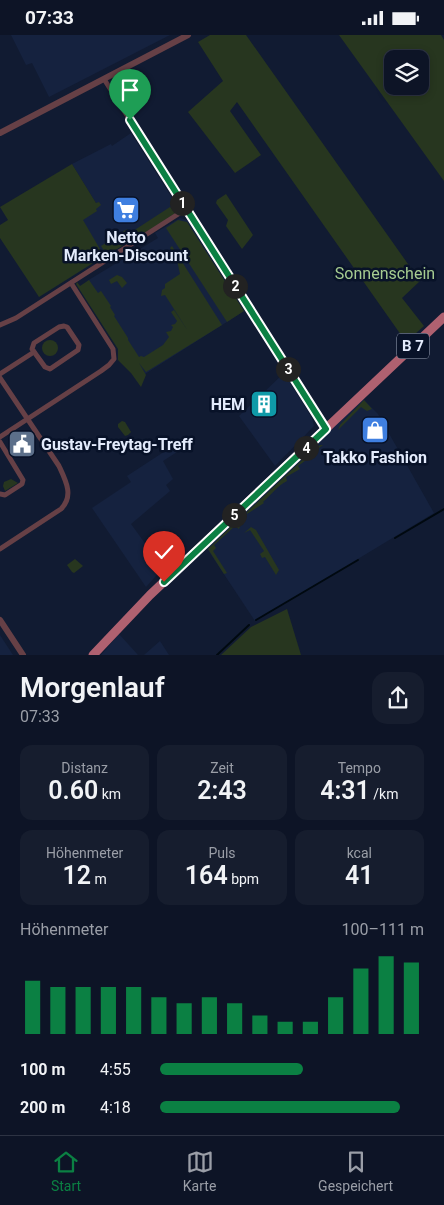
<!DOCTYPE html>
<html lang="de">
<head>
<meta charset="utf-8">
<style>
  :root { --surface:#0d1426; --page:#161d2e; --text:#f1f3f6; --muted:#9a9ea7; --line:#2d3343; --accent:#0b8043 }
  body { margin:0; font-family:Roboto,sans-serif; background:var(--page); color:var(--text); height:100vh; display:flex; flex-direction:column; font-size:19px; white-space:nowrap }
  * { box-sizing:border-box; margin:0 }
  p { font-size:16px; color:var(--muted) }
  .icon { flex:none; width:28px; height:28px; fill:none; stroke:currentColor; stroke-width:2; stroke-linecap:round; stroke-linejoin:round }
  .map { position:relative; height:620px; overflow:hidden }
  .drawer { display:flex; flex-direction:column; background:var(--surface); flex:1 }
  .drawer>* { flex:none }
  .buttons { position:absolute; left:384px; top:15px; display:grid; gap:10px }
  .buttons a { display:grid; place-items:center; width:45px; height:45px; border-radius:10px; background:var(--surface); box-shadow:0 2px 8px #0003,0 0 0 1px var(--line); font-size:25px }
  .pin { position:absolute; display:grid; place-items:center; width:42px; height:42px; color:#fff; margin:-51px -21px; border-radius:50% 50% 50% 0; rotate:-45deg; box-shadow:0 0 5px #0007 }
  .pin .icon { rotate:45deg }
  .km { position:absolute; width:25px; height:25px; margin:-12px; border-radius:50%; background:#222; color:#fff; font-size:14px; line-height:25px; text-align:center }
  .round { display:grid; place-items:center; flex:none; width:52px; height:52px; border-radius:15px; background:var(--page) }
  .overview { display:flex; align-items:center; justify-content:space-between; height:85px; padding:0 20px }
  h1 { font-size:28px; font-weight:600; line-height:38px }
  .figures { display:grid; grid-template-columns:repeat(3,1fr); gap:8px; height:85px; padding:5px 20px }
  .figures div { display:grid; align-content:center; border-radius:12px; background:var(--page); text-align:center }
  .figures b { font-size:25px; font-weight:600 }
  .figures small { font-size:14px; font-weight:400 }
  .figures p { font-size:14px }
  .chart { height:140px; padding:10px 20px }
  .chart p { display:flex; justify-content:space-between }
  .chart svg { width:100%; height:90px; margin-top:5px; stroke:var(--accent); stroke-width:6 }
  ul { padding:0 20px; list-style:none; font-size:16px }
  li { display:grid; grid-template-columns:80px 60px 1fr; align-items:center; height:38px }
  li i { height:12px; border-radius:6px; background:var(--accent) }
  .status { display:flex; justify-content:space-between; align-items:center; height:35px; padding:0 25px; background:var(--surface); direction:ltr }
  .status svg { height:14px; fill:currentColor }
  .tabs { display:flex; justify-content:space-around; align-items:center; height:70px; border-top:1px solid var(--line); background:var(--surface); font-size:14px; color:var(--muted) }
  .tabs a { display:grid; justify-items:center; gap:2px }
  .tabs .on { color:var(--accent) }
  .map>svg:first-child { display:block }
  .built { fill:#15223f }
  .green { fill:#27361f; fill-rule:evenodd }
  .lines { fill:none; stroke-linecap:round; stroke-linejoin:round }
  .stream { stroke:#000910; stroke-width:2 }
  .minor { stroke:#664046; stroke-width:5 }
  .tertiary { stroke:#664046; stroke-width:6 }
  .primary { stroke:#af6170; stroke-width:9 }
  .route-casing { stroke:#fff; stroke-width:10 }
  .route { stroke:#0b8043; stroke-width:6 }
  .labels { text-anchor:middle; stroke-width:5; stroke-linejoin:round; paint-order:stroke }
  .shield { fill:#081228; stroke:#a1aabc; stroke-width:1 }
  .shield-label { font-size:15px; font-weight:bold; fill:#e3ebfc }
  .poi-label { font-size:16px; font-weight:bold; fill:#e3ebfc; stroke:#081228 }
  .park-label { font-size:16px; fill:#a6cc91; stroke:#081228 }
</style>
</head>
<body>
<div class="status"><b>07:33</b><svg viewBox="0 0 49 12"><path d="M0 12V9h3v3zM5 12V6h3v6zM10 12V3h3v9zM15 12V0h3v12zM26 1h20v11H26zM47 4h2v5h-2z"/></svg></div>
<div class="map">
<svg width="444" height="620" viewBox="0 0 444 620">
  <rect width="100%" height="100%" fill="#111b32"/>
  <g class="built">
    <polygon points="11,0 170,0 49,62 32,28 26,30"/>
    <polygon points="131,98 179,174 128,209 127,208 101,223 76,181 96,168 72,129 111,109 112,111"/>
    <polygon points="180,183 187,185 244,276 145,339 87,246 158,203 155,198"/>
    <polygon points="284,338 312,383 314,391 275,431 239,381"/>
    <polygon points="363,364 378,379 434,478 255,586 206,512"/>
    <polygon points="176,409 180,415 163,426 173,444 166,450 170,456 131,489 163,533 146,552 92,473 131,447 127,441"/>
    <polygon points="119,599 138,620 101,620"/>
    <polygon points="0,600 13,620 0,620"/>
    <polygon points="160,606 169,620 144,620"/>
  </g>
  <g class="green">
    <polygon points="210,0 246,0 420,246 402,263 424,291 406,307 237,67 230,76 261,120 235,138 188,77 223,46 198,7"/>
    <path d="M 339,0 L 441,0 L 444,5 L 444,146 ZM 392,24 L 420,24 L 420,51 L 392,51 Z"/>
    <polygon points="72,129 96,168 99,167 101,170 96,174 97,176 83,185 104,221 102,223 95,213 101,223 39,262 0,203 0,190 8,185 0,172"/>
    <polygon points="226,159 253,200 242,214 226,191 228,185 216,168 217,165"/>
    <polygon points="178,171 179,174 177,177 128,209 127,208 107,220 101,211 127,194 130,198 170,172 172,174"/>
    <polygon points="178,185 187,187 244,276 227,287 166,193"/>
    <polygon points="172,211 222,290 146,337 139,328 146,340 141,352 131,338 118,325 118,314 76,249 77,247 80,251 89,245 98,258 101,256 111,271 110,272 115,280 114,281 128,303 128,305 139,322 141,321 144,322 163,310 169,302 166,297 171,296 173,292 171,290 175,289 177,286 171,277 174,275 188,296 165,260 161,261 162,255 165,253 165,249 180,239 177,225 170,213"/>
    <polygon points="117,240 122,242 127,248 122,253 117,246 111,249 109,245"/>
    <circle cx="50" cy="313" r="8"/>
    <polygon points="364,365 372,374 367,376 361,372 338,395 340,390"/>
    <polygon points="122,386 125,387 131,397 128,400 125,401 118,392 118,389"/>
    <path d="M 321,410 L 323,410 L 312,418 L 313,420 L 298,431 L 300,434 L 286,442 L 287,446 C 277,451 272,459 263,467 L 264,468 L 247,479 L 247,477 L 316,412 Z"/>
    <polygon points="11,444 18,448 5,456 3,451 4,447"/>
    <polygon points="237,486 241,489 239,494 235,491 214,510 216,513 213,516 227,538 224,539 208,514"/>
    <polygon points="251,492 256,495 279,535 276,540 265,522 262,523 260,519 264,516 250,495 244,498"/>
    <polygon points="75,524 83,531 74,538 72,537 67,530"/>
    <polygon points="287,574 301,620 221,620 251,592"/>
  </g>
  <g class="lines">
    <g class="stream">
      <polyline points="395,503 444,474"/>
      <polyline points="256,585 358,525"/>
      <polyline points="217,620 249,590"/>
    </g>
    <g class="minor">
      <polyline points="104,44 326,394"/>
      <polyline points="0,290 16,283 186,174"/>
      <polygon points="64,291 67,292 79,310 78,315 50,334 45,332 32,314 34,308 59,292"/>
      <polyline points="0,339 34,317"/>
      <path d="M 0,343 L 59,431 C 66,446 74,461 61,474 L 0,514"/>
      <polyline points="0,402 101,336 109,330 114,324 113,314 71,248"/>
      <polyline points="0,407 23,445 22,449 5,460 0,459"/>
    </g>
    <g class="tertiary">
      <polyline points="0,98 188,0"/>
      <polyline points="0,585 23,620"/>
    </g>
    <polyline class="primary" points="93,620 150,560 444,282"/>
  </g>
  <g class="lines">
    <g class="route-casing">
      <polyline id="route" points="130,85 326,394 164,547"/>
    </g>
    <use href="#route" class="route"/>
  </g>
  <defs>
    <g id="supermarket-square" transform="scale(1.4375)"><rect x="-9" y="-9" width="18" height="18" rx="4" fill="#3f7fe0" stroke="#081228"/><path d="M-6-5.5h2.5l.6 2H6L4.5 2H-2.5L-4.4-4H-6ZM-1.5 3.2a1.3 1.3 0 1 0 .1 0ZM3 3.2a1.3 1.3 0 1 0 .1 0Z" fill="#fff"/></g>
    <g id="building-square" transform="scale(1.4375)"><rect x="-9" y="-9" width="18" height="18" rx="4" fill="#0f9aa8" stroke="#081228"/><path d="M-4-6H4V6H1V3H-1V6H-4ZM-2.5-4.3h1.7v1.8h-1.7ZM.8-4.3h1.7v1.8H.8ZM-2.5-1h1.7V.8h-1.7ZM.8-1h1.7V.8H.8Z" fill="#fff"/></g>
    <g id="shop-square" transform="scale(1.4375)"><rect x="-9" y="-9" width="18" height="18" rx="4" fill="#3f7fe0" stroke="#081228"/><path d="M-5-2.5h2.3a2.7 3.5 0 0 1 5.4 0H5L5.5 6h-11ZM-1.5-2.5h3a1.5 2.3 0 0 0-3 0Z" fill="#fff"/></g>
    <g id="civic-square" transform="scale(1.4375)"><rect x="-9" y="-9" width="18" height="18" rx="4" fill="#5c6f8a" stroke="#081228"/><path d="M-.6-6.5H3V-4.5H.6V-3L4-1V1h2V6H-6V1h2V-1L-.6-3ZM-1.2 2.5V6h2.4V2.5Z" fill="#fff"/></g>
  </defs>
  <g fill-rule="evenodd">
    <use href="#supermarket-square" x="126" y="175"/>
    <use href="#building-square" x="264" y="369"/>
    <use href="#shop-square" x="375" y="395"/>
    <use href="#civic-square" x="22" y="409"/>
  </g>
  <g class="labels">
    <rect class="shield" x="397" y="298.5" width="32" height="25" rx="4"/>
    <g class="shield-label">
      <text x="413" y="316">B 7</text>
    </g>
    <g class="poi-label">
      <text x="126" y="208">Netto<tspan x="126" dy="18">Marken-Discount</tspan></text>
      <text x="245" y="375" text-anchor="end">HEM</text>
      <text x="41" y="415" text-anchor="start">Gustav-Freytag-Treff</text>
      <text x="375" y="428">Takko Fashion</text>
    </g>
    <g class="park-label">
      <text x="385" y="244">Sonnenschein</text>
    </g>
  </g>
</svg>
<div class="buttons">
<a><svg class="icon" aria-label="layers" viewBox="0 0 24 24"><path d="M12 4l9 5-9 5-9-5zM3 14l9 5 9-5"/></svg></a>
</div>
<div class="pin" style="left:130px;top:85px;background:#1e9e55"><svg class="icon" aria-label="arrive" viewBox="0 0 24 24"><path d="M6 21V4h12l-3 4 3 4H6"/></svg></div>
<div class="pin" style="left:164px;top:547px;background:#d93025"><svg class="icon" aria-label="check" viewBox="0 0 24 24"><path d="M5 12l5 5 9-10"/></svg></div>
<b class="km" style="left:182px;top:168px">1</b>
<b class="km" style="left:235px;top:251px">2</b>
<b class="km" style="left:288px;top:334px">3</b>
<b class="km" style="left:306px;top:413px">4</b>
<b class="km" style="left:234px;top:480px">5</b>
</div>
<section class="drawer">
<div class="overview"><div><h1>Morgenlauf</h1><p>07:33</p></div><a class="round"><svg class="icon" aria-label="share" viewBox="0 0 24 24"><path d="M12 15V3M7 8l5-5 5 5M5 13v7h14v-7"/></svg></a></div>
<div class="figures">
<div><p>Distanz</p><b>0.60<small> km</small></b></div>
<div><p>Zeit</p><b>2:43</b></div>
<div><p>Tempo</p><b>4:31<small> /km</small></b></div>
</div>
<div class="figures">
<div><p>Höhenmeter</p><b>12<small> m</small></b></div>
<div><p>Puls</p><b>164<small> bpm</small></b></div>
<div><p>kcal</p><b>41</b></div>
</div>
<div class="chart"><p><span>Höhenmeter</span>100–111 m</p>
<svg viewBox="0 0 160 44" preserveAspectRatio="none"><path d="M5 44V18M15 44V21M25 44V21M35 44V21M45 44V21M55 44V26M65 44V29M75 44V26M85 44V29M95 44V35M105 44V38M115 44V38M125 44V26M135 44V12M145 44V6M155 44V9"/></svg>
</div>
<ul>
<li><b>100 m</b>4:55<i style="width:54%"></i></li>
<li><b>200 m</b>4:18<i style="width:91%"></i></li>
</ul>
</section>
<nav class="tabs">
<a class="on"><svg class="icon" aria-label="home" viewBox="0 0 24 24"><path d="M3 11l9-7 9 7M6 9v11h12V9"/></svg>Start</a>
<a><svg class="icon" aria-label="map" viewBox="0 0 24 24"><path d="M3 6l6-2 6 2 6-2v14l-6 2-6-2-6 2zM9 4v14M15 6v14"/></svg>Karte</a>
<a><svg class="icon" aria-label="saved" viewBox="0 0 24 24"><path d="M7 4h10v16l-5-4-5 4z"/></svg>Gespeichert</a>
</nav>
</body>
</html>
